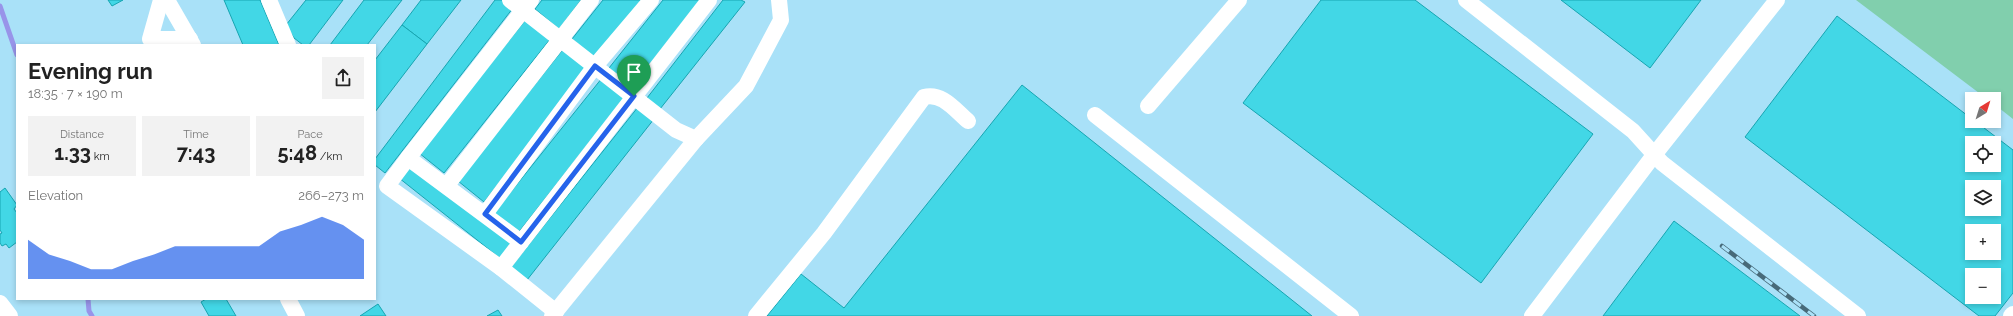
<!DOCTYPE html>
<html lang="en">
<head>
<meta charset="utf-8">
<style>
  :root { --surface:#fff; --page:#f2f2f2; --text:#222; --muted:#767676; --accent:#2563eb }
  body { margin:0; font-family:Raleway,sans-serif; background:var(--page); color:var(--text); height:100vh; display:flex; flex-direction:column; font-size:15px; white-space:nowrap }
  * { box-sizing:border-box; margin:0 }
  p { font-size:13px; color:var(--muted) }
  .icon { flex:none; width:22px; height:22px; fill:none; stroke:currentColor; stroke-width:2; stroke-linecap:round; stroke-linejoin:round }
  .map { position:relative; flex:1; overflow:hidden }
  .panel { position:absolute; left:16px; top:44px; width:360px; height:256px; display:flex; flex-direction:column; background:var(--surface); border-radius:0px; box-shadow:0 2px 6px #0003 }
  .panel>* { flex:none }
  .needle { width:26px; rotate:38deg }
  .fabs { position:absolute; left:1965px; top:92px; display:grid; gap:8px }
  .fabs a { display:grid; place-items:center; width:36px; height:36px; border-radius:0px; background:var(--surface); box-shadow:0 2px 6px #0003; font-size:20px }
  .pin { position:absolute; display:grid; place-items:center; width:34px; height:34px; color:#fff; margin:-41px -17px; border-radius:50% 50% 50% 0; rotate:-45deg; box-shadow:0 0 4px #0007 }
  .pin .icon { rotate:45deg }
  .round { display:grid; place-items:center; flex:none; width:42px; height:42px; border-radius:0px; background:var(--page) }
  .overview { display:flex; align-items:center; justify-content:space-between; height:68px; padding:0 12px }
  h1 { font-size:22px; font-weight:700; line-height:30px }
  .stats { display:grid; grid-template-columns:repeat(3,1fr); gap:6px; height:68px; padding:4px 12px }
  .stats div { display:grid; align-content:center; border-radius:0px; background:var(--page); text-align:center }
  .stats b { font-size:20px; font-weight:700 }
  .stats small { font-size:11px; font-weight:400 }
  .stats p { font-size:11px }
  .chart { height:112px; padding:8px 12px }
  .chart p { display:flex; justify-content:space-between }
  .chart svg { width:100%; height:72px; margin-top:4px; fill:var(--accent); opacity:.7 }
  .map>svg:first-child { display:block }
  .green { fill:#81cfad }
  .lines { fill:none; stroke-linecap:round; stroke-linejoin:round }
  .stream { stroke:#9894e9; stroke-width:5 }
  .building { fill:#42d7e6; stroke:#17a5b1; fill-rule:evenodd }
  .minor { stroke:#fff; stroke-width:16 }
  .rail-casing { stroke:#476a79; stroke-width:4.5 }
  .rail { stroke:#a9e1f8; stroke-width:3; stroke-dasharray:9; stroke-linecap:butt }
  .route-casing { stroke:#fff; stroke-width:8 }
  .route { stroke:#2563eb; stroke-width:5 }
</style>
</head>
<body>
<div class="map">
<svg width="2013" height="316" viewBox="0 0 2013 316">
  <rect width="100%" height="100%" fill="#a9e1f8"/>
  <polygon class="green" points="1856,0 2013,0 2013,119 1994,104 1994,99 1987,99"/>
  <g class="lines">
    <g class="stream">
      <polyline points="0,6 17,55"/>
      <polyline points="88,299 89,311 92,316"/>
    </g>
  </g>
  <g class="building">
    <polygon points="108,0 123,0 112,6"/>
    <polygon points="224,0 260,0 279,45 243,45"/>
    <polygon points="306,0 343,0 309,45 303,45 294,38 286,25"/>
    <polygon points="364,0 402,0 367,45 330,45"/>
    <polygon points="421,0 461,0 427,44 402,25"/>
    <polygon points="495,0 502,0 513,8 385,173 375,165 375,159"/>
    <polygon points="542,0 581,0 559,29 535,9"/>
    <polygon points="603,0 646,0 599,62 572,39"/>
    <polygon points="663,0 700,0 632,87 609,68"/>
    <polygon points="723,0 741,0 745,2 660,109 647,98"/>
    <polygon points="1321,0 1415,0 1593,134 1481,283 1243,103"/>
    <polygon points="1561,0 1701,0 1650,68"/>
    <path d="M 1837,16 L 1972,119 L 1972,121 L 1975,121 L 2013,150 L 2013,293 L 1995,316 L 1979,316 L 1745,137 ZM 1972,143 L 1994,143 L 1994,165 L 1972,165 ZM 1972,187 L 1994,187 L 1994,209 L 1972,209 ZM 1972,231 L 1994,231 L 1994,253 L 1972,253 ZM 1972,275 L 1994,275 L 1994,297 L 1972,297 Z"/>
    <polygon points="527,18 551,38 444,173 419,153"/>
    <polygon points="402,25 427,44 375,112 375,60"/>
    <polygon points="564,48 589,68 484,202 458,181"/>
    <polygon points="602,78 625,97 518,233 494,213"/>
    <polygon points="1022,85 1312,316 767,316 801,274 844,308"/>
    <polygon points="638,107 654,119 527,280 511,267"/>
    <polygon points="413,162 512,242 501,259 399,178"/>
    <polygon points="5,188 17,205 14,209 17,213 17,242 9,248 6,244 2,246 0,243 0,234 2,233 0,230 0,192"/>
    <polygon points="1674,221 1800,316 1603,316"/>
    <polygon points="206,299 226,299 236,316 209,316 201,302"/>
    <polygon points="378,304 386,316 360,316"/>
    <polygon points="498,310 502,316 487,316"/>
  </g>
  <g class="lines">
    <g class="minor">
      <polyline points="161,0 150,39 190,39"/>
      <polyline points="167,0 193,45"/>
      <polyline points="269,0 288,45"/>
      <polyline points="510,0 676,130 696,139 746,86 781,20 779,0"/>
      <polyline points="1466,0 1633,131 1662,163 1858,316"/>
      <polyline points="1148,106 1239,0"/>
      <polyline points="1095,115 1351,316"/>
      <polyline points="408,158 387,186 501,268 556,312"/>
      <polyline points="447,185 591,0"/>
      <polyline points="485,214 595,66 651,0"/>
      <polyline points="521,242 408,158 531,0"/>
      <polyline points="501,268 709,0"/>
      <polyline points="288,299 297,316"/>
      <polyline points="0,303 10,316"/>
      <polyline points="552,316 696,139"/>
      <path d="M 756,316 L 824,233 L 924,97 C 942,92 955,110 968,121"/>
      <polyline points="1532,316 1654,155 1777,0"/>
      <polyline points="2011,316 2013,314"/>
    </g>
    <g class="rail-casing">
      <polyline id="rail" points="1722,246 1814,316"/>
    </g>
    <use href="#rail" class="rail"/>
  </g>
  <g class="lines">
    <g class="route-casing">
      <polygon id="route" points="595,66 634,96 521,242 485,214"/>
    </g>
    <use href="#route" class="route"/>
  </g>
</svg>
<div class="fabs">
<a><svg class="needle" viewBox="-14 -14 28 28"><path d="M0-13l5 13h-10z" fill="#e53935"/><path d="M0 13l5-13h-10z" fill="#767676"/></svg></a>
<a><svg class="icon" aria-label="locate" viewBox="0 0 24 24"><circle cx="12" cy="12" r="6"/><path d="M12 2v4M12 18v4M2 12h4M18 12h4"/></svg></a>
<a><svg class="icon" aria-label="layers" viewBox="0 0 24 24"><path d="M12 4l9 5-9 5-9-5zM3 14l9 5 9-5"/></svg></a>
<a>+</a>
<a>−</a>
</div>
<div class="pin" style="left:634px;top:96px;background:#1e9e55"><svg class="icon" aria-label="arrive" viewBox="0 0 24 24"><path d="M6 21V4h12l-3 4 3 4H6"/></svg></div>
<section class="panel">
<div class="overview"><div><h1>Evening run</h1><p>18:35 · 7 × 190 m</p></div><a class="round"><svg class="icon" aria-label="share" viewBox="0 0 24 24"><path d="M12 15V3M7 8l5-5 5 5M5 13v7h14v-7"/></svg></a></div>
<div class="stats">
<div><p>Distance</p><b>1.33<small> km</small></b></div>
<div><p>Time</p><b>7:43</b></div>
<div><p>Pace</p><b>5:48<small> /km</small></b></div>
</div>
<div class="chart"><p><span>Elevation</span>266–273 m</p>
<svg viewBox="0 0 160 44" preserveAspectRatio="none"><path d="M0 44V20L10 29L20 33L30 38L40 38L50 33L60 29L70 24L80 24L90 24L100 24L110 24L120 15L130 11L140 6L150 11L160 20V44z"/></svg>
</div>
</section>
</div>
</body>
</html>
